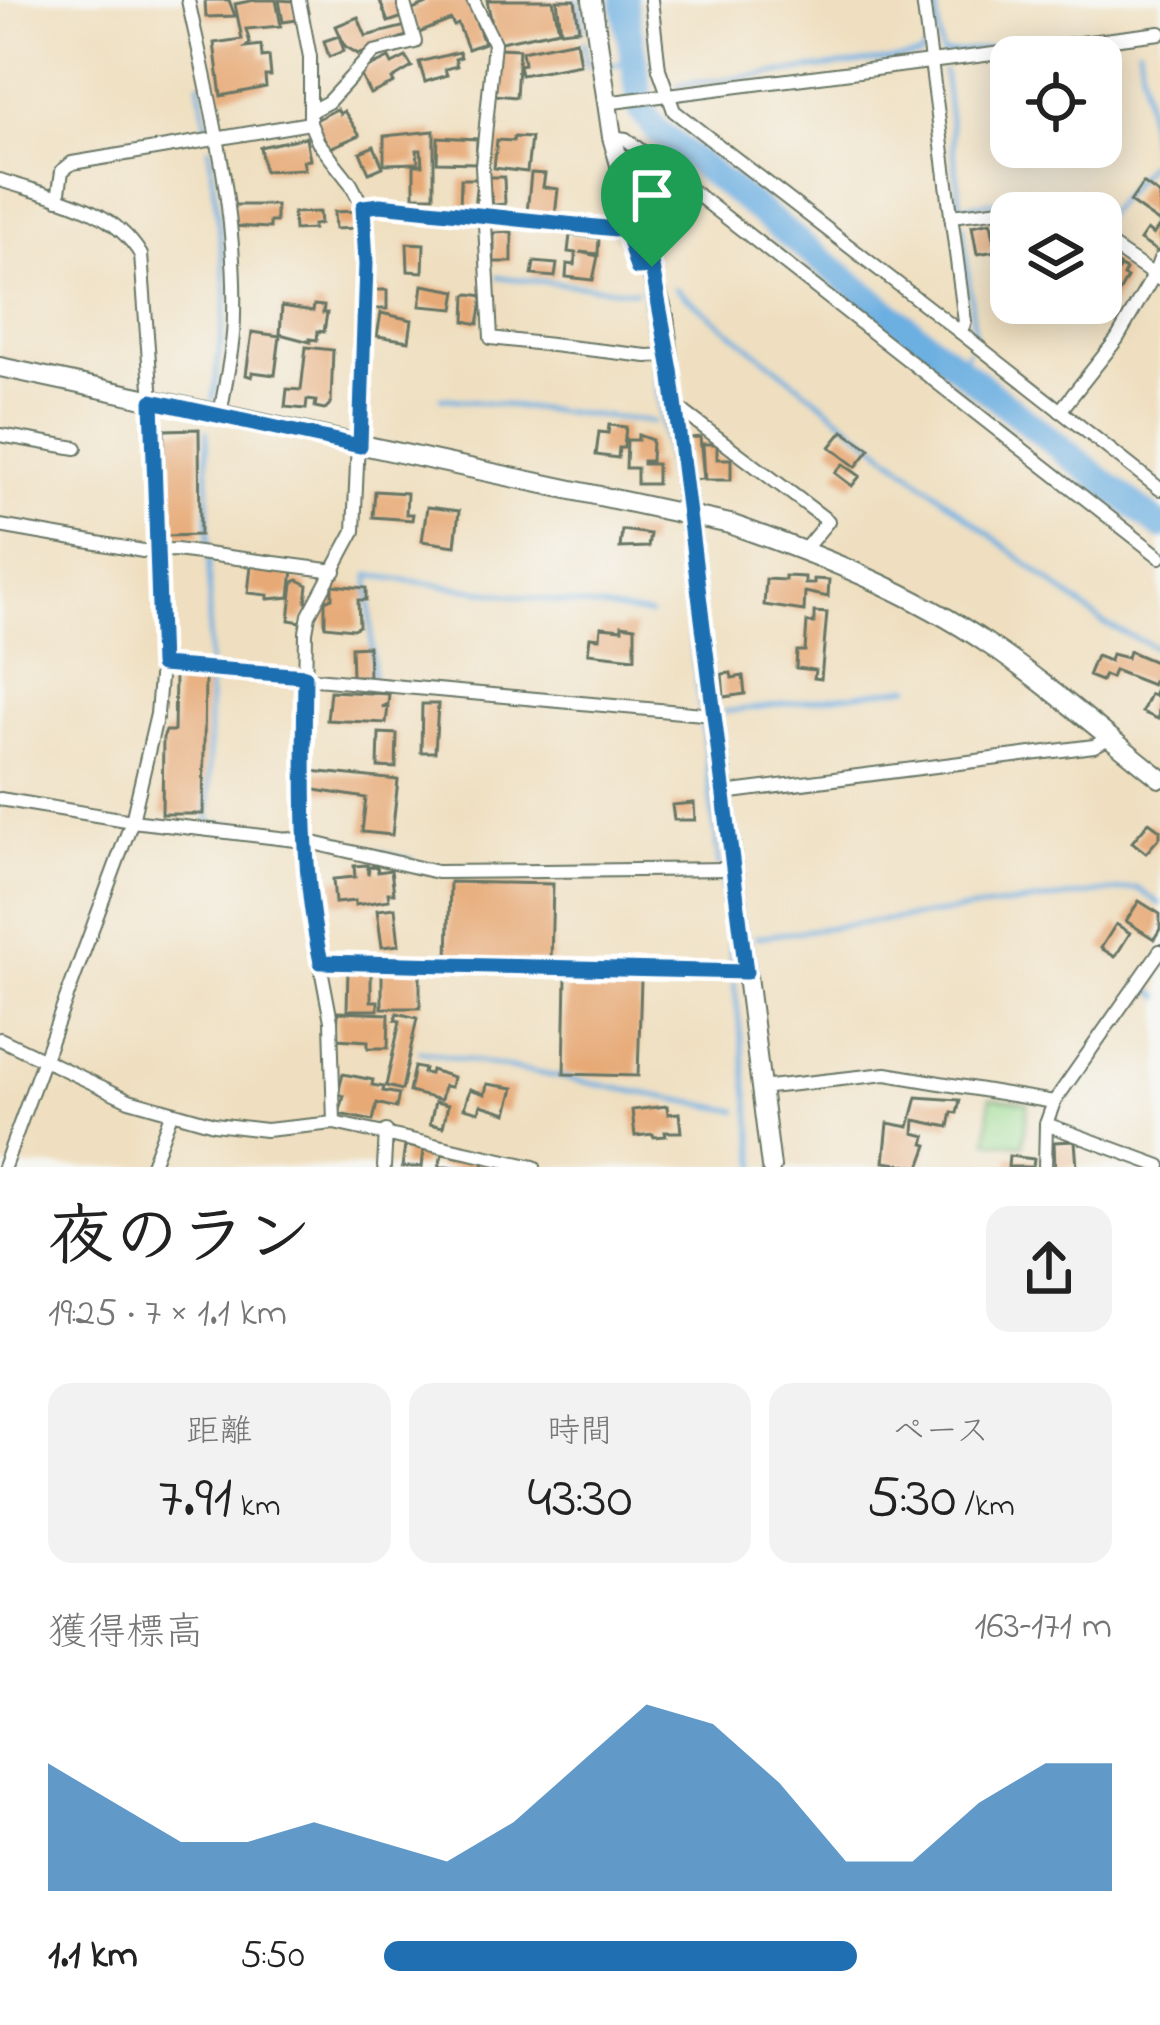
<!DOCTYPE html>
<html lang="ja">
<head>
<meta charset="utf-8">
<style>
  :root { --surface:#fff; --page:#f2f2f2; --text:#222; --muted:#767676; --accent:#1f6fb2 }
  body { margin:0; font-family:"Indie Flower","Klee One",sans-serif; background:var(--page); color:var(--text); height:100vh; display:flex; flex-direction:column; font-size:45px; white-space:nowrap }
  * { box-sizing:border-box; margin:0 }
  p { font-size:39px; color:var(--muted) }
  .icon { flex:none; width:66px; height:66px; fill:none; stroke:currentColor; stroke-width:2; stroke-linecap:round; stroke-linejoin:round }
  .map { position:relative; height:1167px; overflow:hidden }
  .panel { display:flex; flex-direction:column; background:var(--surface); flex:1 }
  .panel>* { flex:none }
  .controls { position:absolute; left:990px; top:36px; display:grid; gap:24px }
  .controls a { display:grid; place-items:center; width:132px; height:132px; border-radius:24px; background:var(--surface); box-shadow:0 6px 30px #0003; font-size:60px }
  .pin { position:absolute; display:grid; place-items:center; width:102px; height:102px; color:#fff; margin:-123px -51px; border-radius:50% 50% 50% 0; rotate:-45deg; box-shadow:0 0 12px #0007 }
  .pin .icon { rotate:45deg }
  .round { display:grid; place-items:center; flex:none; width:126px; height:126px; border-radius:24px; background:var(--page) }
  .summary { display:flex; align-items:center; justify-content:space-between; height:204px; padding:0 48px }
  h1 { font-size:66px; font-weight:600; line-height:90px }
  .metrics { display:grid; grid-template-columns:repeat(3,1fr); gap:18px; height:204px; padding:12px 48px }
  .metrics div { display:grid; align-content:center; border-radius:24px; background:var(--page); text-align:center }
  .metrics b { font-size:60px; font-weight:600 }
  .metrics small { font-size:33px; font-weight:400 }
  .metrics p { font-size:33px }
  .chart { height:336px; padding:24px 48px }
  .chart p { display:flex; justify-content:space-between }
  .chart svg { width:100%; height:216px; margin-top:12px; fill:var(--accent); opacity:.7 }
  ul { padding:0 48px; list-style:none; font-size:39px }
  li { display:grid; grid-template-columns:192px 144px 1fr; align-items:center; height:90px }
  li i { height:30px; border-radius:15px; background:var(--accent) }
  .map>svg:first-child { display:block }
  .green { fill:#9ddd92; stroke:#5e8d63; stroke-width:3 }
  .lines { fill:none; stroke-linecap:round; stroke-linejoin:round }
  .stream { stroke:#6cafe1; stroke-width:4.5 }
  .river { stroke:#6cafe1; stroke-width:27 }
  .building { fill:#e7aa77 }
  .street-casing { stroke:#687665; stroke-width:16 }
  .secondary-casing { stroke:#687665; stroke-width:22 }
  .street { stroke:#fff; stroke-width:12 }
  .secondary { stroke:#fff; stroke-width:18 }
  .route-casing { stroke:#fff; stroke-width:24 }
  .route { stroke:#1f6fb2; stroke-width:15 }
</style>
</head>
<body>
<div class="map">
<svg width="1160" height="1167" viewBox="0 0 1160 1167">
  <rect width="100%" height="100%" fill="#f6f6f2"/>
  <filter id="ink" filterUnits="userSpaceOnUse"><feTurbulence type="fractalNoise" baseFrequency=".00833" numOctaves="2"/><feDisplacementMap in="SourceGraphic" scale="24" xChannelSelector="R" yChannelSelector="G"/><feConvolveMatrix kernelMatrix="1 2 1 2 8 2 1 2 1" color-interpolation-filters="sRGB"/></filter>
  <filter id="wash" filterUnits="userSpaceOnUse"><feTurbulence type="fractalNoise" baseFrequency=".004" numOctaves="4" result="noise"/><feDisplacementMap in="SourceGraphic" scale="48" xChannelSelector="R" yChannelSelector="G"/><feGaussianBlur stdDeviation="2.7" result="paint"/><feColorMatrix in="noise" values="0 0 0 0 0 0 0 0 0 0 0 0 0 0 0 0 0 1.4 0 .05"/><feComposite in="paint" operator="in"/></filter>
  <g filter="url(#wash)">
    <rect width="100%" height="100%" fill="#efdfc0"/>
    <polygon class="green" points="990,1097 1028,1103 1023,1145 988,1141"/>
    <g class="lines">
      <g class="stream">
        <polyline points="579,0 583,30"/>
        <polyline points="935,0 942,54 1160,25"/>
        <polyline points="584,42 587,67"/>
        <polyline points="609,65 633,62"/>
        <polyline points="944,71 961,208"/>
        <polyline points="199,83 207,127"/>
        <polyline points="678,85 920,56 924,51"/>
        <polyline points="209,148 227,294 213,399"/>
        <polyline points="961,206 1037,197 1068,213"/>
        <polyline points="1101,220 1153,159 1139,47"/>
        <polyline points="963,225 975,338"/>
        <polyline points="498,277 635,291"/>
        <polyline points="643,284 652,349"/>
        <polyline points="675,288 1103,623 1160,650"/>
        <polyline points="654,364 670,479"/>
        <polyline points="958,368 968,350"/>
        <polyline points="441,398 652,422"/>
        <polyline points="207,431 209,547"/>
        <polyline points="209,557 209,663"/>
        <polyline points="682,562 686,596"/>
        <polyline points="688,614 700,708"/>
        <polyline points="209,674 209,822 296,833"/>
        <polyline points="373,676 369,575 650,615"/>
        <polyline points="724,712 910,687"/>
        <polyline points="702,723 719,865"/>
        <polyline points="313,835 412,860"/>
        <polyline points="722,879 732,965"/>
        <polyline points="756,937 1137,888 1160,904"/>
        <polyline points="1160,964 1145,985 1160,997"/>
        <polyline points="734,981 757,1167"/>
        <polyline points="420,1051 738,1111"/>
      </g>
      <polyline class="river" points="624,0 642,111 657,131 1160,526"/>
    </g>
    <g id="blocks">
      <g class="building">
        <polygon points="205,0 229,0 235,16 206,17"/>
        <polygon points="255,0 276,0 281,26 246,29 250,43 246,47 261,45 262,57 269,56 271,76 265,76 266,87 221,96 214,43 242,39 235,4"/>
        <polygon points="279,0 293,1 297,20 283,22"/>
        <polygon points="396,0 403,17 388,22 380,1"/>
        <polygon points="426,0 468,0 484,43 468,49 458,24 454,26 451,20 419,33 410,11 427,4"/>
        <polygon points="487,0 553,0 559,30 496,43"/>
        <polygon points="557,0 575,0 579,29 561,31"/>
        <polygon points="358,17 366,36 406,26 409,35 358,54 345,46 336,26"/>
        <polygon points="339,36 344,51 329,57 324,41"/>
        <polygon points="576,40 580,64 521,75 519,65 524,64 522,51"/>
        <polygon points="497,48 519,49 516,97 494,95"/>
        <polygon points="459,52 461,57 455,59 457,66 445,69 447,75 425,82 419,62"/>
        <polygon points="406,57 412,67 392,79 394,83 370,94 359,72 389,58 392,64"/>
        <polygon points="337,109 340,114 344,111 360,135 330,148 314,121"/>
        <polygon points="434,131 434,196 414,196 414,165 422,165 421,150 417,150 418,163 384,164 384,136"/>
        <polygon points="306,137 310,160 303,161 305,169 264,171 260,147"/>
        <polygon points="438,137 477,139 476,163 437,162"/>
        <polygon points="514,137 531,138 527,172 494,168 497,140 513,141"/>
        <polygon points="374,146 383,167 369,173 360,152"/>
        <polygon points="531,173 545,174 543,187 558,189 555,216 527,213"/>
        <polygon points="487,177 504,177 505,204 493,205"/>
        <polygon points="461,179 477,179 474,208 460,208"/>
        <polygon points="1143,183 1160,195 1160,223 1130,202"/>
        <polygon points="618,197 624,216 612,220 606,200"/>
        <polygon points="234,205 276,205 276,222 270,222 270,228 234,226"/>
        <polygon points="357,211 358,228 335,229 334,212"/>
        <polygon points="319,212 320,224 313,225 313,229 294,230 293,213"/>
        <polygon points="991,222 996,251 977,254 972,226"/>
        <polygon points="1160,225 1160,253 1140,240 1147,230 1153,235"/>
        <polygon points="512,232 512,262 494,262 494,233"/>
        <polygon points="570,235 599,238 598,254 580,252 598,256 593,280 566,277 567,264 575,265 576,253 568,252"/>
        <polygon points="407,243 424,244 423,272 408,271"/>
        <polygon points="1101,255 1119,265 1112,279 1120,267 1126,270 1123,276 1127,278 1106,315 1098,311 1103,289"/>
        <polygon points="534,262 557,264 555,277 532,275"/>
        <polygon points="423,285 457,291 454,309 420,306"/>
        <rect x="372" y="290" width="15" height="19"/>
        <polygon points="470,294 483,296 478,324 465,321 466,295"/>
        <polygon points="1056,303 1087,303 1090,305 1079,319"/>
        <polygon points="314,305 324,306 323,313 327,313 324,332 318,331 317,340 310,339 310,342 280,334 282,306 313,311"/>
        <polygon points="381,313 412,320 409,341 377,336"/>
        <polygon points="252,332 280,336 275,375 252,372 252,377 246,375"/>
        <polygon points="306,347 333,350 331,403 325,409 315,407 316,401 307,400 306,409 285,407 287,389 301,390"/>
        <polygon points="609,425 626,427 624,448 619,448 618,458 596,455 599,432 608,433"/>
        <polygon points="199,429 200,535 164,536 164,430"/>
        <polygon points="843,431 870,449 856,467 830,447"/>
        <polygon points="638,435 652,440 651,461 643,461 643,464 657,464 657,484 637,484 637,468 626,468 627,440 638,440"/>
        <polygon points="700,437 704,479 692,480 688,438"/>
        <polygon points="703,444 717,444 717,459 731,459 731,480 705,480"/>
        <polygon points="843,464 860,476 852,486 835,473"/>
        <polygon points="375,491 407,493 406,514 413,514 412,520 373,517"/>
        <polygon points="427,507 459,511 455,546 422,541"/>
        <polygon points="622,530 650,534 648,547 620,548"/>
        <polygon points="251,566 293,570 290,597 268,599 268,595 248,593"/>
        <polygon points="785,576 805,577 805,584 814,584 814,579 829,580 828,597 805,592 804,611 764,605 766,579 785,580"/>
        <polygon points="298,580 308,585 306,602 311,602 302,622 289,620 293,583"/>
        <polygon points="332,585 366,588 366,600 358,600 359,626 353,629 325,626 325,601 332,598"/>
        <polygon points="814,612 827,613 821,679 814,678 815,670 796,668 797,651 805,651 807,622 814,623"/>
        <polygon points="622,625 635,627 635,658 588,653 590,637 600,638 601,627 622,629"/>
        <polygon points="368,646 369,676 352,676 351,647"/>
        <polygon points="1129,651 1160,664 1160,696 1154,693 1158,684 1153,681 1152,685 1114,670 1111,678 1104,675 1101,681 1088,676 1096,656 1110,661 1112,654 1127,658"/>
        <polygon points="731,673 732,678 743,676 745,694 724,697 722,674"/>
        <polygon points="175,675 205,676 203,814 162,814 163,738 166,731 174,731"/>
        <polygon points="330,691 389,694 388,704 382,707 388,707 386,723 327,720"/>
        <polygon points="1150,694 1160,698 1158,719 1142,712"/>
        <polygon points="422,704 438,704 435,752 421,752"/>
        <polygon points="379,733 397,734 396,768 378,767"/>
        <polygon points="311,771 398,780 392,835 362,832 366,798 309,789"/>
        <polygon points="694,803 695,820 674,820 672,805"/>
        <polygon points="1149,822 1160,830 1160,837 1146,853 1132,842"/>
        <polygon points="367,865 368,875 369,867 377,866 378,872 391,870 394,893 388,893 389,900 355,905 355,901 335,903 333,879 355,877 354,866"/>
        <polygon points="450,882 553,884 551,962 448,959"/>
        <polygon points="1139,901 1160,914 1160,929 1154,939 1126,921"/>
        <polygon points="395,908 399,945 382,947 377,910"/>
        <polygon points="1116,924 1130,933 1115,957 1101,948"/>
        <polygon points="348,968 371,968 371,1001 378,1001 378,1010 347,1010"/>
        <polygon points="382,969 420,970 420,1008 382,1008"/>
        <polygon points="566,977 641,979 638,1076 564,1074"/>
        <polygon points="338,1012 389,1014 388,1048 368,1048 368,1041 337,1039"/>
        <polygon points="397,1013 417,1018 402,1090 386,1086 400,1021 395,1020"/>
        <polygon points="414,1067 424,1069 423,1073 430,1074 431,1070 453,1077 451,1087 444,1086 441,1100 409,1092"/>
        <polygon points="343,1074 373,1080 372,1085 384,1087 383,1091 399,1094 396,1108 377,1103 373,1121 339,1114 344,1096 338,1094"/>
        <polygon points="487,1084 514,1088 507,1113 481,1105 479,1112 464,1108 470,1089 485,1094"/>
        <polygon points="917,1097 960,1100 957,1113 952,1112 949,1127 915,1120 914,1133 926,1136 924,1144 928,1145 920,1167 884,1162 888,1123 909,1127"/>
        <polygon points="435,1102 448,1105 443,1127 430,1124"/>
        <polygon points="667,1106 668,1114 679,1113 681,1132 665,1132 666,1136 654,1137 653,1134 635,1136 632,1110"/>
        <polygon points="1075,1141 1077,1167 1055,1167 1054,1142"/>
        <polygon points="405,1146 424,1149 422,1167 402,1167"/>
        <polygon points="442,1154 484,1162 483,1167 439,1167"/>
        <polygon points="1009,1156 1034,1159 1033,1167 1008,1167"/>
      </g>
    </g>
  </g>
  <g filter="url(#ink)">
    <use href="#blocks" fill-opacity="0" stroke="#687665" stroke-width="3"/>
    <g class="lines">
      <g class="street-casing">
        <g id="street">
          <path d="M 188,0 C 210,102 237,209 234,314 C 234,348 225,382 220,416"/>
          <polyline points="299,0 310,57 310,123 318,142 351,184 363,207 366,264 354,531 309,615 306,632 303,816 311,916 331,1021 334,1123"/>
          <polyline points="473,0 494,43 482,166 491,338 647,356 669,355"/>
          <polyline points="651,0 659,69 674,111 960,332 965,322 923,0"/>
          <polyline points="605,103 1160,33"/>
          <polyline points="311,111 328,102 374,52 415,42 403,0"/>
          <polyline points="612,137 626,139 1160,557"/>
          <path d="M 0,180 C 51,197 112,206 141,255 L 152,401 L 161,665 L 157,714 L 132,821 L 0,799"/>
          <polyline points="58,199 62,171 72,163 310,123"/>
          <polyline points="363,207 380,205 626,230 637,268 652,267"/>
          <polyline points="951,216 1034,206 1049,213"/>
          <polyline points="1159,279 1154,275 1160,259"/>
          <polyline points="960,332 1160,489"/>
          <polyline points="677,407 828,521 804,550"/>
          <polyline points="1060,411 1117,339 1154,275 1101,239"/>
          <polyline points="0,435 76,448"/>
          <polyline points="0,526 143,551 176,550 335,571"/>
          <polyline points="161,665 714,715"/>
          <polyline points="724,793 1094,746 1109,738"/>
          <polyline points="321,962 746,972"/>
          <polyline points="0,1039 129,1100 214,1124 266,1130 334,1123 534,1167"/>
          <polyline points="760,1088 886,1074 1054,1102"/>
          <polyline points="1046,1124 1160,1166"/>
          <polyline points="4,1167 132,821 305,841 437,872 733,869"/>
          <polyline points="151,1167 171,1114"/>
          <polyline points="384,1167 386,1131"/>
          <polyline points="1045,1167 1046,1124 1054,1102 1160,951"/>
        </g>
      </g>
      <g class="secondary-casing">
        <g id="secondary">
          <polyline points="592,0 612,137 664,316 771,1167"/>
          <path d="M 0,367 L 730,524 C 821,556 911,591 991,646 C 1050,686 1104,734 1160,778"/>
        </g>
      </g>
      <use href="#street" class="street"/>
      <use href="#secondary" class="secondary"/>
    </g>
  </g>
  <g class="lines" filter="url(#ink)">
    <g class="route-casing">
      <path id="route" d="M 380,205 L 626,230 L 637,268 L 652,267 L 671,370 L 746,972 L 321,962 C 300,868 304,772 305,676 L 161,665 L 152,401 L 360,446 L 366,264 L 363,207 Z"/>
    </g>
    <use href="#route" class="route"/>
  </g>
</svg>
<div class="controls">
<a><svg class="icon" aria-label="locate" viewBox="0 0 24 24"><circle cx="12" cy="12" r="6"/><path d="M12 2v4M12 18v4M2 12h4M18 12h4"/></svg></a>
<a><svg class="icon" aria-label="layers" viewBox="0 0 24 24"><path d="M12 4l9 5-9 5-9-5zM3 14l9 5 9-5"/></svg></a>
</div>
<div class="pin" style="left:652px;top:267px;background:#1e9e55"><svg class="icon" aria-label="arrive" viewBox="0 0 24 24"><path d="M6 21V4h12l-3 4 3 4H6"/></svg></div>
</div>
<section class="panel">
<div class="summary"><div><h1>夜のラン</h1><p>19:25 · 7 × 1.1 km</p></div><a class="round"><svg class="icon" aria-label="share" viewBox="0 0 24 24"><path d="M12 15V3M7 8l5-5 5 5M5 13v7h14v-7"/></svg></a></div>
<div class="metrics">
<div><p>距離</p><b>7.91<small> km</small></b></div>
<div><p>時間</p><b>43:30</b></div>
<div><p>ペース</p><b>5:30<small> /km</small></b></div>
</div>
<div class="chart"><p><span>獲得標高</span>163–171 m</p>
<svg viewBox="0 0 160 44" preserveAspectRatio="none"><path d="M0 44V18L10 26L20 34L30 34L40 30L50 34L60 38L70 30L80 18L90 6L100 10L110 22L120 38L130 38L140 26L150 18L160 18V44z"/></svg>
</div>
<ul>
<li><b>1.1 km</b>5:50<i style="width:65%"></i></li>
</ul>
</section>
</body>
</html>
